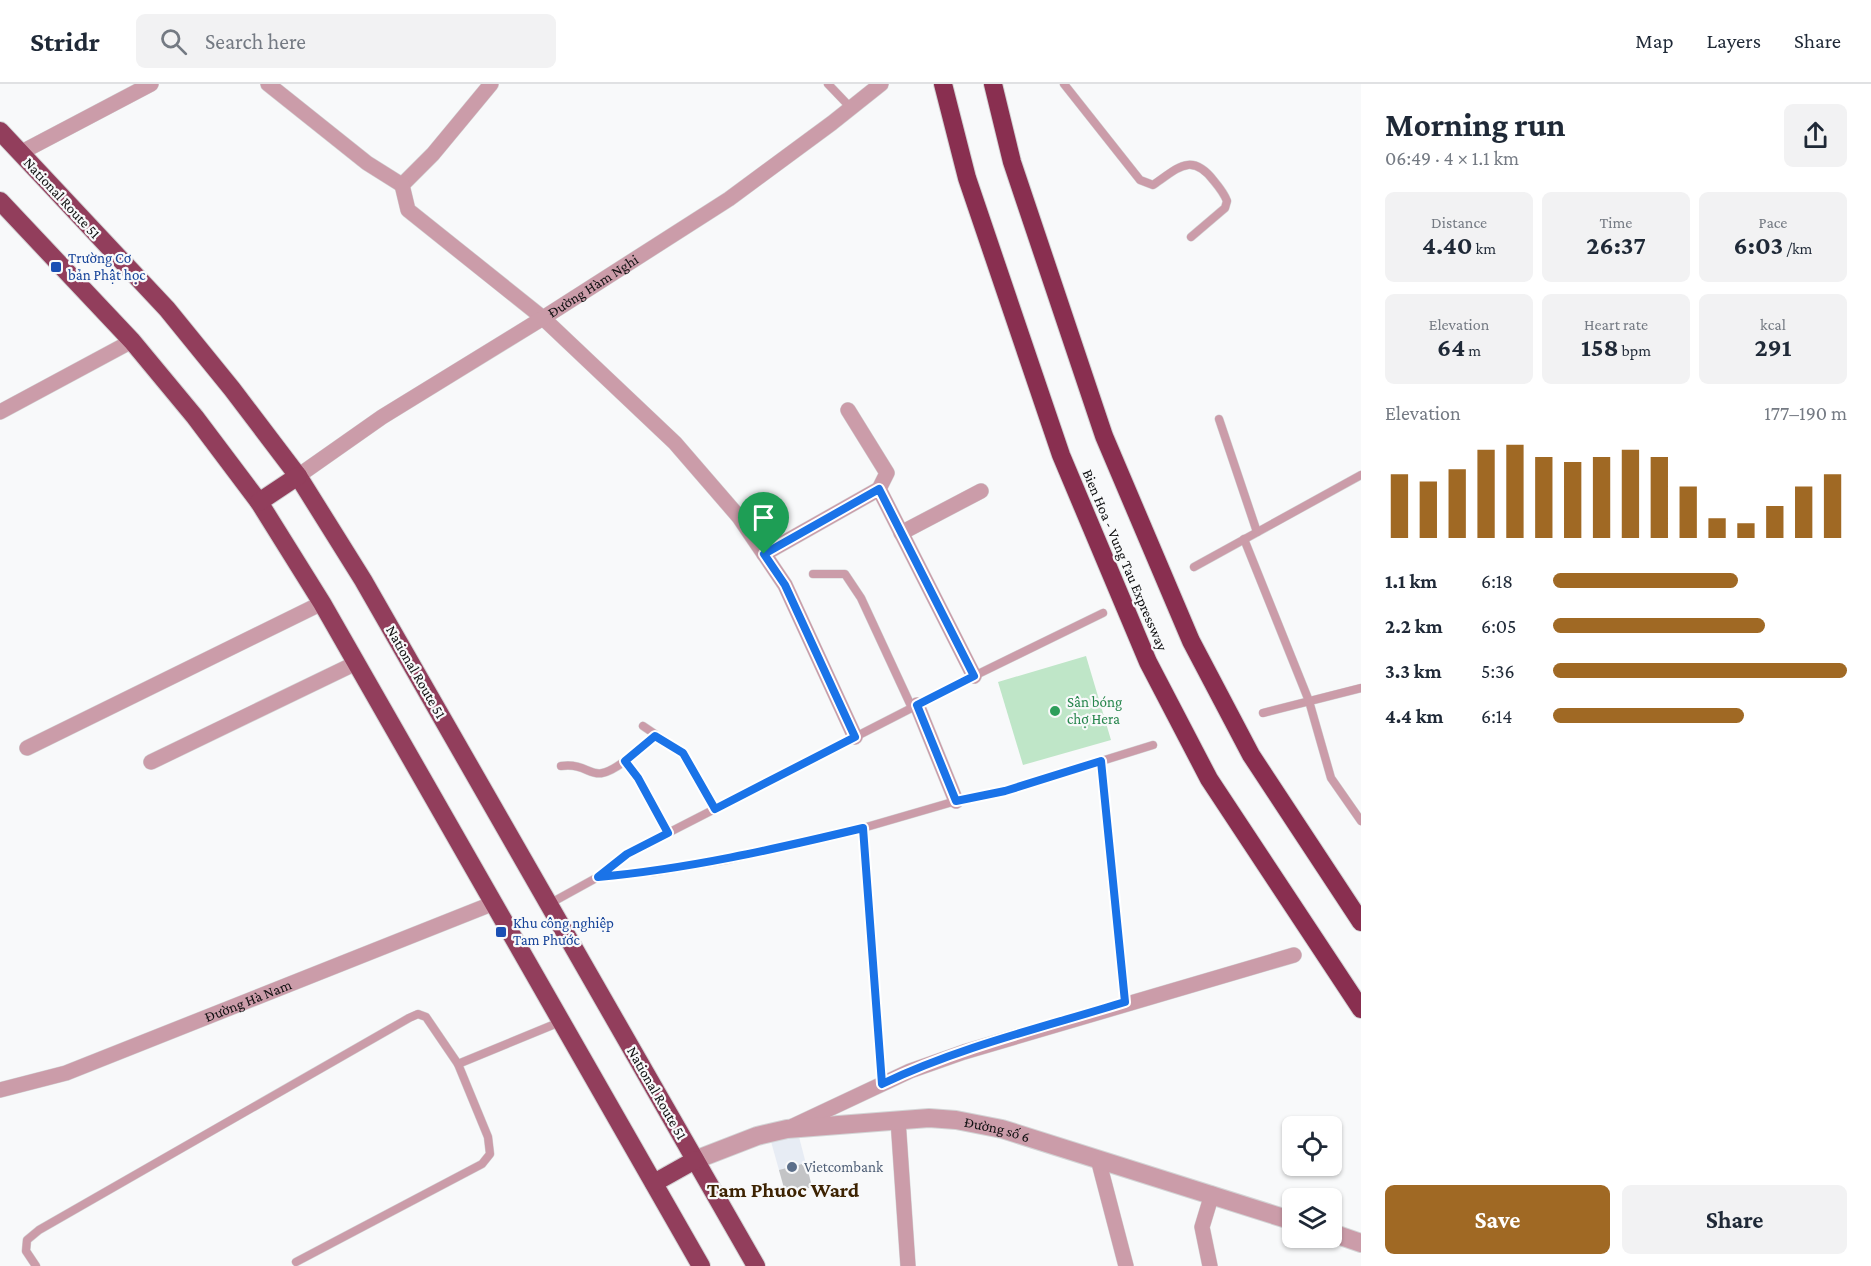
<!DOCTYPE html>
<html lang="en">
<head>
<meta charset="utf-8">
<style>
  :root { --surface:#fff; --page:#f2f2f3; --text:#1f2937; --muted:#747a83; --line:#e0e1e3; --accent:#a06924 }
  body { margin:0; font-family:"Crimson Pro",serif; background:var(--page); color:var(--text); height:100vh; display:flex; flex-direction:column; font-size:22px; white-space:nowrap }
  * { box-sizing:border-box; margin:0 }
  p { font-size:20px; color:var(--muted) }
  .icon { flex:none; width:33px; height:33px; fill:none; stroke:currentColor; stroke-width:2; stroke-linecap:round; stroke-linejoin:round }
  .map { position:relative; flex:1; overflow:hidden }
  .drawer { display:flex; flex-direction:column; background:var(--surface); width:510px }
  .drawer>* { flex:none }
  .fabs { position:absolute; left:1282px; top:1032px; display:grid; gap:12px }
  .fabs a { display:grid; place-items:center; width:60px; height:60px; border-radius:9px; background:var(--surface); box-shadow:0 2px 4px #0004; font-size:30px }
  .pin { position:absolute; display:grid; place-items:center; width:51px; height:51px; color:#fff; margin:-62px -26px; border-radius:50% 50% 50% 0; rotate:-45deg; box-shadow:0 0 6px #0007 }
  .pin .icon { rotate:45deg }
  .round { display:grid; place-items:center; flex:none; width:63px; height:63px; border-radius:9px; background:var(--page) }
  .summary { display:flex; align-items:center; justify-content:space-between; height:102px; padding:0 24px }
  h1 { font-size:33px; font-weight:700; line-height:45px }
  .figures { display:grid; grid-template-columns:repeat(3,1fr); gap:9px; height:102px; padding:6px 24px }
  .figures div { display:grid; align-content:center; border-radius:9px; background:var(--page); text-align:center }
  .figures b { font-size:26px; font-weight:700 }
  .figures small { font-size:16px; font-weight:400 }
  .figures p { font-size:16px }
  .chart { height:168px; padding:12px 24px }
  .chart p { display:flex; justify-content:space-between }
  .chart svg { width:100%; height:108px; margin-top:6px; stroke:var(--accent); stroke-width:6 }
  .button { display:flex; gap:12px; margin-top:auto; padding:12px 24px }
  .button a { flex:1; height:69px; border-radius:9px; background:var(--accent); color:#fff; font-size:24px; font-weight:700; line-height:69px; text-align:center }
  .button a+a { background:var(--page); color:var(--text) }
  ul { padding:0 24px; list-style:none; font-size:20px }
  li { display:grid; grid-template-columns:96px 72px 1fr; align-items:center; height:45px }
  li i { height:15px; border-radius:8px; background:var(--accent) }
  header { display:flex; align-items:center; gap:36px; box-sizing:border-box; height:84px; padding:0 30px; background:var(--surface); border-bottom:2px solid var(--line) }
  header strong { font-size:28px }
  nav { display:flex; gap:33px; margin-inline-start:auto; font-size:21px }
  .search { width:420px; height:54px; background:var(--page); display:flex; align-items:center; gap:15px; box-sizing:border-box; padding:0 21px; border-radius:9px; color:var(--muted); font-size:22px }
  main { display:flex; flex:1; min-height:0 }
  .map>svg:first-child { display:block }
  .built { fill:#e7ecf4 }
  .green { fill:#bfe6c8 }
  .building { fill:#c3c4c6 }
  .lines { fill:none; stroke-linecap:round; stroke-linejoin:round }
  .service-casing { stroke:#d3d4d5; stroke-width:9 }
  .minor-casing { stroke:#d3d4d5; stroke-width:16 }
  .tertiary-casing { stroke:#d3d4d5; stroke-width:20 }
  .trunk-casing { stroke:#d3d4d5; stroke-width:20 }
  .motorway-casing { stroke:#d3d4d5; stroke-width:20 }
  .service { stroke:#cb9ca9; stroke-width:8 }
  .minor { stroke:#cb9ca9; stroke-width:15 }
  .tertiary { stroke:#cb9ca9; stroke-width:18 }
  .trunk { stroke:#923e5c; stroke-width:18 }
  .motorway { stroke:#892f50; stroke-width:18 }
  .route-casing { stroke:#fff; stroke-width:12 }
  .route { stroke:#1a73e8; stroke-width:8 }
  .transit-dot { fill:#1a4fb4; stroke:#f8f9fa; stroke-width:2 }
  .leisure-dot { fill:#2e9e5b; stroke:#f8f9fa; stroke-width:2 }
  .service-dot { fill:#5c6f8a; stroke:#f8f9fa; stroke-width:2 }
  .labels { text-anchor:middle; stroke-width:4.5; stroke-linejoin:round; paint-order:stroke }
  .street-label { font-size:15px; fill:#101011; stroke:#f8f9fa }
  .transit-label { font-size:15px; fill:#164399; stroke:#f8f9fa; text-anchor:start }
  .leisure-label { font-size:15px; fill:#27864d; stroke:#f8f9fa; text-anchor:start }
  .service-label { font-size:15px; fill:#4e5e75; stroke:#f8f9fa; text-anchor:start }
  .district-label { font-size:21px; font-weight:bold; fill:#3d2302; stroke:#f8f9fa }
</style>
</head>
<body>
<header>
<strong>Stridr</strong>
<div class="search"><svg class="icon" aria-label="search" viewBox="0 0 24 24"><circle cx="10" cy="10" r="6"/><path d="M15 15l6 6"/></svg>Search here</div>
<nav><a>Map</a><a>Layers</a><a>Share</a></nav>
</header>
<main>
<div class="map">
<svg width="1361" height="1182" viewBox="0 0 1361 1182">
  <rect width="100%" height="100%" fill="#f8f9fa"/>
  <polygon class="built" points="798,1049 812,1103 786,1111 770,1054"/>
  <polygon class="green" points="1086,572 1111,656 1023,681 998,598"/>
  <polygon class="building" points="806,1079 812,1103 786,1111 779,1086"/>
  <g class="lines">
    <g class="service-casing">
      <g id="service">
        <polyline points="828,0 851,24"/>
        <path d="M 1064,0 L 1140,96 L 1153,101 C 1177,85 1191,67 1214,97 C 1219,103 1224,109 1227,117 L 1225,124 L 1191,153"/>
        <polyline points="1219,335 1257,448"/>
        <polyline points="1244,455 1309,617 1331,694 1361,737"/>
        <polyline points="1194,483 1361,391"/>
        <polyline points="813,490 845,490 861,514 912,624"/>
        <polyline points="1263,629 1361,604"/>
        <polyline points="643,642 683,669 715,725"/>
        <polyline points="655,652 625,677 638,694 668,749"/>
        <polyline points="1101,677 1125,918"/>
        <path d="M 561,682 C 595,678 588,704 625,677"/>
        <polyline points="863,744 882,1000"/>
        <polyline points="599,792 627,770 974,592 1103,529"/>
        <polyline points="549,820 598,793 654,788 726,776 863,744 956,717 1005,707 1153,661"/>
        <polyline points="296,1178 482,1080 490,1070 488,1053 458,980"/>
        <polyline points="36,1182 26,1167 27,1156 39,1146 409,934 418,930 426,933 458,980 560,938"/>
      </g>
    </g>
    <g class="minor-casing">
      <g id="minor">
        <polyline points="268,0 367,79 402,101 433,70 491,0"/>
        <polyline points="20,69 151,0"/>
        <polyline points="402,101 408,126 543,234 675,359 739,433 785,501 855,653"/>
        <polyline points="0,328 132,257"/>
        <path id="s1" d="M 298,392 L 382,333 L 543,234 L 729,115 L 832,39 L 881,0"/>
        <polyline points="879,405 974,592"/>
        <polyline points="901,449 981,407"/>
        <polyline points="764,470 879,405 887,389 848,326"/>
        <polyline points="917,621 956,717"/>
        <polyline points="27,664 322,519"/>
        <polyline points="151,678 356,579"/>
        <path id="s2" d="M 0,1006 L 66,989 L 494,819"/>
        <polyline points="898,1036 908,1182"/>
        <polyline points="793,1042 910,987 964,968 1294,871"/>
        <polyline points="1098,1075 1126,1182"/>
        <polyline points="1210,1182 1202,1143 1212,1110"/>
      </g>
    </g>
    <g class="tertiary-casing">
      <g id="tertiary">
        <path id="s3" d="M 695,1076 L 757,1052 L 787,1045 L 929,1034 L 956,1036 L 1002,1045 L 1293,1137"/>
        <polyline points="1332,1149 1361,1159"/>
      </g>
    </g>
    <g class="trunk-casing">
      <g id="trunk">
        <polyline points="0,47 167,225 232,305 298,392 363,496 756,1182"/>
        <polyline points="0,117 132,257 195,333 259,418 322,519 701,1182"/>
        <polyline points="259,418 298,392"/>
        <polyline points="654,1099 695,1076"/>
      </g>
    </g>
    <g class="motorway-casing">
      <g id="motorway">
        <polyline points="943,0 967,94 1061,371 1148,578 1209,695 1361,925"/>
        <polyline points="993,0 1012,78 1104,352 1191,557 1251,671 1361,838"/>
      </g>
    </g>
    <use href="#service" class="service"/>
    <use href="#minor" class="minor"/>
    <use href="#tertiary" class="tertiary"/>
    <use href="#trunk" class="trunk"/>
    <use href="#motorway" class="motorway"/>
  </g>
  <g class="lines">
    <g class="route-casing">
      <path id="route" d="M 879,405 L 974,592 L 917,621 L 956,717 L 1005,707 L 1101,677 L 1125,918 C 1044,943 959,963 882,1000 L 863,744 C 775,765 688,785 598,793 L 627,770 L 668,749 L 638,694 L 625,677 L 655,652 L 683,669 L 715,725 L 855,653 L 785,501 L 764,470 Z"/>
    </g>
    <use href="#route" class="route"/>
  </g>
  <g class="transit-dot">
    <rect x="50" y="177" width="12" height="12" rx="3"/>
    <rect x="495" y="842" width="12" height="12" rx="3"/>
  </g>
  <circle class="leisure-dot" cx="1055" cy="627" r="6"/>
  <circle class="service-dot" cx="792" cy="1083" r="6"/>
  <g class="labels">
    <g class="street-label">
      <text transform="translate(62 114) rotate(47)" y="5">National Route 51</text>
      <text dy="5" stroke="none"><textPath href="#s1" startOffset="351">Đường Hàm Nghi</textPath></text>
      <text transform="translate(1125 476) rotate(67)" y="5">Bien Hoa - Vung Tau Expressway</text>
      <text transform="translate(416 588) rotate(60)" y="5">National Route 51</text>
      <text dy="5" stroke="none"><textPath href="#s2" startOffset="264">Đường Hà Nam</textPath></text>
      <text transform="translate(657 1009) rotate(60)" y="5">National Route 51</text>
      <text dy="5" stroke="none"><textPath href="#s3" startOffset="309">Đường số 6</textPath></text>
    </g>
    <g class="transit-label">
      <text x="68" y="179">Trường Cơ<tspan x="68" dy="17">bản Phật học</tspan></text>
      <text x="513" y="844">Khu công nghiệp<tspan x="513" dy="17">Tam Phước</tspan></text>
    </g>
    <g class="leisure-label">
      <text x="1067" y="623">Sân bóng<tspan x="1067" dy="17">chợ Hera</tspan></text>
    </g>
    <g class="service-label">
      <text x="804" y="1088">Vietcombank</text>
    </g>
    <g class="district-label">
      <text x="783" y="1113">Tam Phuoc Ward</text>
    </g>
  </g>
</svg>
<div class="fabs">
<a><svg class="icon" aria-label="locate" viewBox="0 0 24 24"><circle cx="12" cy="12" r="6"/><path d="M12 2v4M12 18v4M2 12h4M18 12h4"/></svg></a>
<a><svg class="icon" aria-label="layers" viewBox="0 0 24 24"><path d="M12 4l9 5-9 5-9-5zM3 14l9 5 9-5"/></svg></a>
</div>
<div class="pin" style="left:764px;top:470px;background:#1e9e55"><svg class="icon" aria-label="arrive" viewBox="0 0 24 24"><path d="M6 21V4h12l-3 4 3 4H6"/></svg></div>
</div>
<section class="drawer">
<div class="summary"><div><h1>Morning run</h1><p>06:49 · 4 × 1.1 km</p></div><a class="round"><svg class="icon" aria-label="share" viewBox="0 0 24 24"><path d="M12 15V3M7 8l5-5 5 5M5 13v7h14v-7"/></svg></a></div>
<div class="figures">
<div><p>Distance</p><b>4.40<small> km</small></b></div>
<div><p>Time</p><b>26:37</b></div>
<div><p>Pace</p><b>6:03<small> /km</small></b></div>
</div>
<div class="figures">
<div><p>Elevation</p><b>64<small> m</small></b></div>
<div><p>Heart rate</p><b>158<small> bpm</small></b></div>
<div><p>kcal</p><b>291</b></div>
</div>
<div class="chart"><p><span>Elevation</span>177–190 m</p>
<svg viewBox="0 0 160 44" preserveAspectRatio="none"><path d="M5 44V18M15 44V21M25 44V16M35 44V8M45 44V6M55 44V11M65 44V13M75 44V11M85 44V8M95 44V11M105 44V23M115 44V36M125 44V38M135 44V31M145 44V23M155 44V18"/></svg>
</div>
<ul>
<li><b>1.1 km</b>6:18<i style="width:63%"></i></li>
<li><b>2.2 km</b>6:05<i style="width:72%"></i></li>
<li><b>3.3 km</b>5:36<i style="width:100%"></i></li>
<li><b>4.4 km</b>6:14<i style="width:65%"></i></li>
</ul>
<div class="button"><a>Save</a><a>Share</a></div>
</section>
</main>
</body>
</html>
